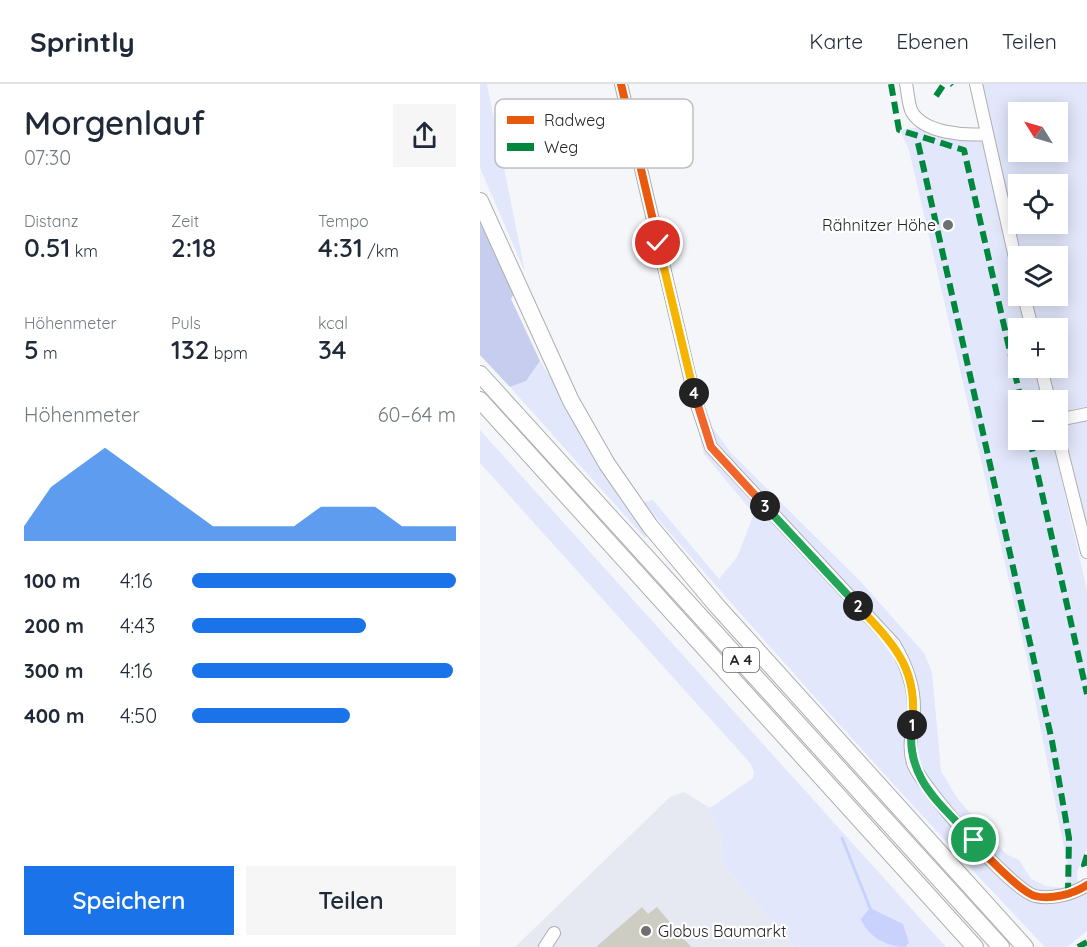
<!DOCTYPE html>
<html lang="de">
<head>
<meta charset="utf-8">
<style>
  :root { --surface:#fff; --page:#f6f6f7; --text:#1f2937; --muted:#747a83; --line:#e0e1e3; --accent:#1a73e8 }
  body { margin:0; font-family:Quicksand,sans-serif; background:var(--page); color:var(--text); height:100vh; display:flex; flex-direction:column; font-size:22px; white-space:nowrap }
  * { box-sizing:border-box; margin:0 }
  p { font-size:20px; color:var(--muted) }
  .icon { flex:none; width:33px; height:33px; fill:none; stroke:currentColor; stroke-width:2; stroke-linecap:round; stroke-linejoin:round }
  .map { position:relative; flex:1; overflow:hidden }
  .panel { display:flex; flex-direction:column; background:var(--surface); width:480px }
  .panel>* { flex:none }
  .needle { width:39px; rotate:307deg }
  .buttons { position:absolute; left:528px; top:18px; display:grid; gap:12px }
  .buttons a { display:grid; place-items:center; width:60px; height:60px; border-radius:0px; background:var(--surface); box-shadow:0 3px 15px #0003; font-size:30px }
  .pin { position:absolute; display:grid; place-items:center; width:51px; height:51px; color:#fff; margin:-26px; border:3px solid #fff; border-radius:50%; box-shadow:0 2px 6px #0007 }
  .km { position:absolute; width:30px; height:30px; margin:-15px; border-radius:50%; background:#222; color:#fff; font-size:16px; line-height:30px; text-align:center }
  .round { display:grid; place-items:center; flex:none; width:63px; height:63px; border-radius:0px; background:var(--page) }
  .overview { display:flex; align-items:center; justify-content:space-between; height:102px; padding:0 24px }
  h1 { font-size:33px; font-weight:600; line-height:45px }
  .figures { display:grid; grid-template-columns:repeat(3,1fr); gap:9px; height:102px; padding:6px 24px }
  .figures div { display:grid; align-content:center }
  .figures b { font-size:26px; font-weight:600 }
  .figures small { font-size:16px; font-weight:400 }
  .figures p { font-size:16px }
  .chart { height:168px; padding:12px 24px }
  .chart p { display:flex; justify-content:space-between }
  .chart svg { width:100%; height:108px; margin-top:6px; fill:var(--accent); opacity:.7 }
  .action { display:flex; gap:12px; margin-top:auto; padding:12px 24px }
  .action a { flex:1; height:69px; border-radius:0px; background:var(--accent); color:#fff; font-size:24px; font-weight:600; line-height:69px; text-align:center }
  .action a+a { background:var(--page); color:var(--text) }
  ul { padding:0 24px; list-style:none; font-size:20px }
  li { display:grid; grid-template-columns:96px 72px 1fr; align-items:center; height:45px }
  li i { height:15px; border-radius:8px; background:var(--accent) }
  header { display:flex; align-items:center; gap:36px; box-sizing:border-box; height:84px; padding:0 30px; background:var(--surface); border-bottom:2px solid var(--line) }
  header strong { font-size:28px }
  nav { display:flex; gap:33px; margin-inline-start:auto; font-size:21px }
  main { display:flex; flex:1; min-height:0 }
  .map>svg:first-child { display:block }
  .built { fill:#e7e9f2 }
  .green { fill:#e2e7fc; fill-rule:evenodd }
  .forest { fill:#c6cdef }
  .water { fill:#c9d2fc }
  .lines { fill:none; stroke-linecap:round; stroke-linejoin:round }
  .stream { stroke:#c9d2fc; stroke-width:3 }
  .building { fill:#cecdc3 }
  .minor-casing { stroke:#aeaeb0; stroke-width:14 }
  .highway-casing { stroke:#aeaeb0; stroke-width:18 }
  .minor { stroke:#fefefe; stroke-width:12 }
  .highway { stroke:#fefefe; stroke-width:16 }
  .quiet { stroke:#00873e; stroke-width:6; stroke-dasharray:12 6; stroke-linecap:butt }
  .cycleway-casing { stroke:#fff; stroke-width:11 }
  .cycleway { stroke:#e8590c; stroke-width:8 }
  .split-1-casing { stroke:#fff; stroke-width:12 }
  .split-2-casing { stroke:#fff; stroke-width:12 }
  .split-3-casing { stroke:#fff; stroke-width:12 }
  .split-4-casing { stroke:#fff; stroke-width:12 }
  .split-5-casing { stroke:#fff; stroke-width:12 }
  .split-1 { stroke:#22a559; stroke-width:8 }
  .split-2 { stroke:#f5b400; stroke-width:8 }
  .split-3 { stroke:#22a559; stroke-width:8 }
  .split-4 { stroke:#f0652b; stroke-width:8 }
  .split-5 { stroke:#f5b400; stroke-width:8 }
  .poi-dot { fill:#6e6f71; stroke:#fff; stroke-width:2 }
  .labels { text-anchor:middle; stroke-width:4.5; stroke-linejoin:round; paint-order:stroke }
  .shield { fill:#fff; stroke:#676768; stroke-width:1.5 }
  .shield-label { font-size:15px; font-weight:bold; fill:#262628 }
  .poi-label { font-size:16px; fill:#262628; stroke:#fff; text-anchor:end }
  .key { fill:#fff; stroke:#bebebe; stroke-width:1.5 }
  .key-label { font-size:16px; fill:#262628 }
</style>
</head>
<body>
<header>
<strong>Sprintly</strong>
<nav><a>Karte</a><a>Ebenen</a><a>Teilen</a></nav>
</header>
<main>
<section class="panel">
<div class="overview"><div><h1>Morgenlauf</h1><p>07:30</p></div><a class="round"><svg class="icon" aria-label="share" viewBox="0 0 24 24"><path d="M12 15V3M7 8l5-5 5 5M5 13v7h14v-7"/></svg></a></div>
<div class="figures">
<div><p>Distanz</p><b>0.51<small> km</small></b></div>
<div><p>Zeit</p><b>2:18</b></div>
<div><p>Tempo</p><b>4:31<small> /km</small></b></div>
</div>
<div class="figures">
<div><p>Höhenmeter</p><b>5<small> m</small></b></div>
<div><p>Puls</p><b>132<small> bpm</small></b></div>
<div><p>kcal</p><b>34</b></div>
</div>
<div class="chart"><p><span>Höhenmeter</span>60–64 m</p>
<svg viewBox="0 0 160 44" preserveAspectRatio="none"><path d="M0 44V38L10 22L20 14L30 6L40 14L50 22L60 30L70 38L80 38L90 38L100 38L110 30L120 30L130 30L140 38L150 38L160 38V44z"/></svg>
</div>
<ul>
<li><b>100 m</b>4:16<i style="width:100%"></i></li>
<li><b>200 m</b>4:43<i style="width:66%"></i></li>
<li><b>300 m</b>4:16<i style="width:99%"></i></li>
<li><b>400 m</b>4:50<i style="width:60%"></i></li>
</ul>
<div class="action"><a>Speichern</a><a>Teilen</a></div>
</section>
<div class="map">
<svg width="607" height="863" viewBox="0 0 607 863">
  <rect width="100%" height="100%" fill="#f5f6f9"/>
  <polygon class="built" points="204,708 230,724 241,752 243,781 314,863 35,863 190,713"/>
  <g class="green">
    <polygon points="0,0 7,0 45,188 0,84"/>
    <path d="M 134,0 L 147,0 L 211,282 L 233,344 L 251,369 L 382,499 L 444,569 L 452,588 L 461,687 L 477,714 L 526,770 L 539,776 L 551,795 L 566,802 L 586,804 L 587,779 L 546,570 L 429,66 L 420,46 L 441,43 L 503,58 L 546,244 L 538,244 L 538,284 L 555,284 L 563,316 L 538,316 L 538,356 L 572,356 L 607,506 L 607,764 L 597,788 L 598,801 C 578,806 565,809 545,802 L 442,696 L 433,695 L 534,805 L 551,812 L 607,805 L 607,847 L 587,863 L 565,863 C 427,718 294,569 163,418 L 173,416 L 239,495 L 257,473 L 274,430 L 224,370 Z"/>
    <path d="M 501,0 L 607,0 L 607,458 L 578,335 L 578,316 L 573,316 L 565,284 L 578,284 L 578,244 L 556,244 L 549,212 L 578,212 L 578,172 L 540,172 ZM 538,28 L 578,28 L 578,68 L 538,68 ZM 538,100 L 578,100 L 578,140 L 538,140 Z"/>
    <polygon points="60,277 168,451 165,454 30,303 46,297"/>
    <polygon points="0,346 466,863 314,863 243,781 241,752 230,724 273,694 274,688 271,680 0,379"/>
  </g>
  <polygon class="forest" points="0,134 34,209 31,215 60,277 46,297 30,303 0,271"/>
  <path class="water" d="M 390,824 L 423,840 L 429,859 L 425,863 C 407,863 387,852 381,835 Z"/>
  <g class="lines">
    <polyline class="stream" points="362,754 390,824"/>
  </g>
  <polygon class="building" points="162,823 168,830 177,823 211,863 116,863"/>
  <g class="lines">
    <g class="minor-casing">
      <g id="minor">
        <path d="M 141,0 L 215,315 L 231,363 L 414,560 C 426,580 434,600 434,624 C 434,643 427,660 433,679 C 440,702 532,806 555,812 C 571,816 593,810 607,801"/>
        <path d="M 426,0 C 428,8 428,21 432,28 C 444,49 485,52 507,50"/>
        <polyline points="496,0 538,187"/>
        <polyline points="544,212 552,244"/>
        <polyline points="561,284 569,316"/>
        <polyline points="578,336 607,330"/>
        <polyline points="578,352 607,468"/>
        <polyline points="65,863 74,849"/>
      </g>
    </g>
    <g class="highway-casing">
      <g id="highway">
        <polyline points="0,117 91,317 127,380 170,442 237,522 545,863"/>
        <polyline points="0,290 521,863"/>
        <polyline points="0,316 495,863"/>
      </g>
    </g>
    <use href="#minor" class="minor"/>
    <use href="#highway" class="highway"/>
    <g class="quiet">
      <polyline points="411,0 419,46 484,66 541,316"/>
      <polyline points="472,0 473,1"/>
      <polyline points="456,12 464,0"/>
      <polyline points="438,59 572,657 589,754 588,809"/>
      <polyline points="550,356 607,610"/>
      <polyline points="607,771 604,781 607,788"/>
      <polyline points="598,863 607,858"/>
    </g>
    <g class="cycleway-casing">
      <path id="cycleway" d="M 141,0 L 215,315 L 231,363 L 414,560 C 426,580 434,600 434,624 C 434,643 427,660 433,679 C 440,702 532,806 555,812 C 571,816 593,810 607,801"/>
    </g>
    <use href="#cycleway" class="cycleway"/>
  </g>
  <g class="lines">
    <g class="split-1-casing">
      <path id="split-1" d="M 432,641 C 425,695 460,719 494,756"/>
    </g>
    <g class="split-2-casing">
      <path id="split-2" d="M 378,522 C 414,561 439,584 432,641"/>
    </g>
    <g class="split-3-casing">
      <polyline id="split-3" points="285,422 378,522"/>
    </g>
    <g class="split-4-casing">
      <polyline id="split-4" points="214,309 231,363 285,422"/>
    </g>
    <g class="split-5-casing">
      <polyline id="split-5" points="178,159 214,309"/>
    </g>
    <use href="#split-1" class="split-1"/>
    <use href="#split-2" class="split-2"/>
    <use href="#split-3" class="split-3"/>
    <use href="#split-4" class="split-4"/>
    <use href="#split-5" class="split-5"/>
  </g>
  <g class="poi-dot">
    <circle cx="468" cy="141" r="6"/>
    <circle cx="166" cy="847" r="6"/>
  </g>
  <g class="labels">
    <rect class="shield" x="243" y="564" width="36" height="24" rx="4.5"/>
    <g class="shield-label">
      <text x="261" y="581">A 4</text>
    </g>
    <g class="poi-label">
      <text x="456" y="147">Rähnitzer Höhe</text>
      <text x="178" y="853" text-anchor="start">Globus Baumarkt</text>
    </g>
  </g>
  <rect x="15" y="15" width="198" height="69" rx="9" class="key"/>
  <rect x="27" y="32" width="27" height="8" fill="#e8590c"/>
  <rect x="27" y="59" width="27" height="8" fill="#00873e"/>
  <g class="key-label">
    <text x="64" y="42">Radweg</text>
    <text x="64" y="69">Weg</text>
  </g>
</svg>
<div class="buttons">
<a><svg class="needle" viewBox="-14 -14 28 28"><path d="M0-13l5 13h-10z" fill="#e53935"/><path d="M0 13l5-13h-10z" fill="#747a83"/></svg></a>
<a><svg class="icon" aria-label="locate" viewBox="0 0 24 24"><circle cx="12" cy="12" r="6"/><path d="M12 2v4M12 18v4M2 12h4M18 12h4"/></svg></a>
<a><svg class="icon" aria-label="layers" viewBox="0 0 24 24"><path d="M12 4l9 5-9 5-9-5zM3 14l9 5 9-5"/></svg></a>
<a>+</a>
<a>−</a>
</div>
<div class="pin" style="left:494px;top:756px;background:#1e9e55"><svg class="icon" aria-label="arrive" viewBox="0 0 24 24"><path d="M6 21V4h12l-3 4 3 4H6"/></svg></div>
<div class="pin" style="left:178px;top:159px;background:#d93025"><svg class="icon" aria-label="check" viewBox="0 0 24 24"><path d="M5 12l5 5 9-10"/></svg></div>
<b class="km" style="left:432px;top:641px">1</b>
<b class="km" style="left:378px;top:522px">2</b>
<b class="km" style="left:285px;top:422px">3</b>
<b class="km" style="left:214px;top:309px">4</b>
</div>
</main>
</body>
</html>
